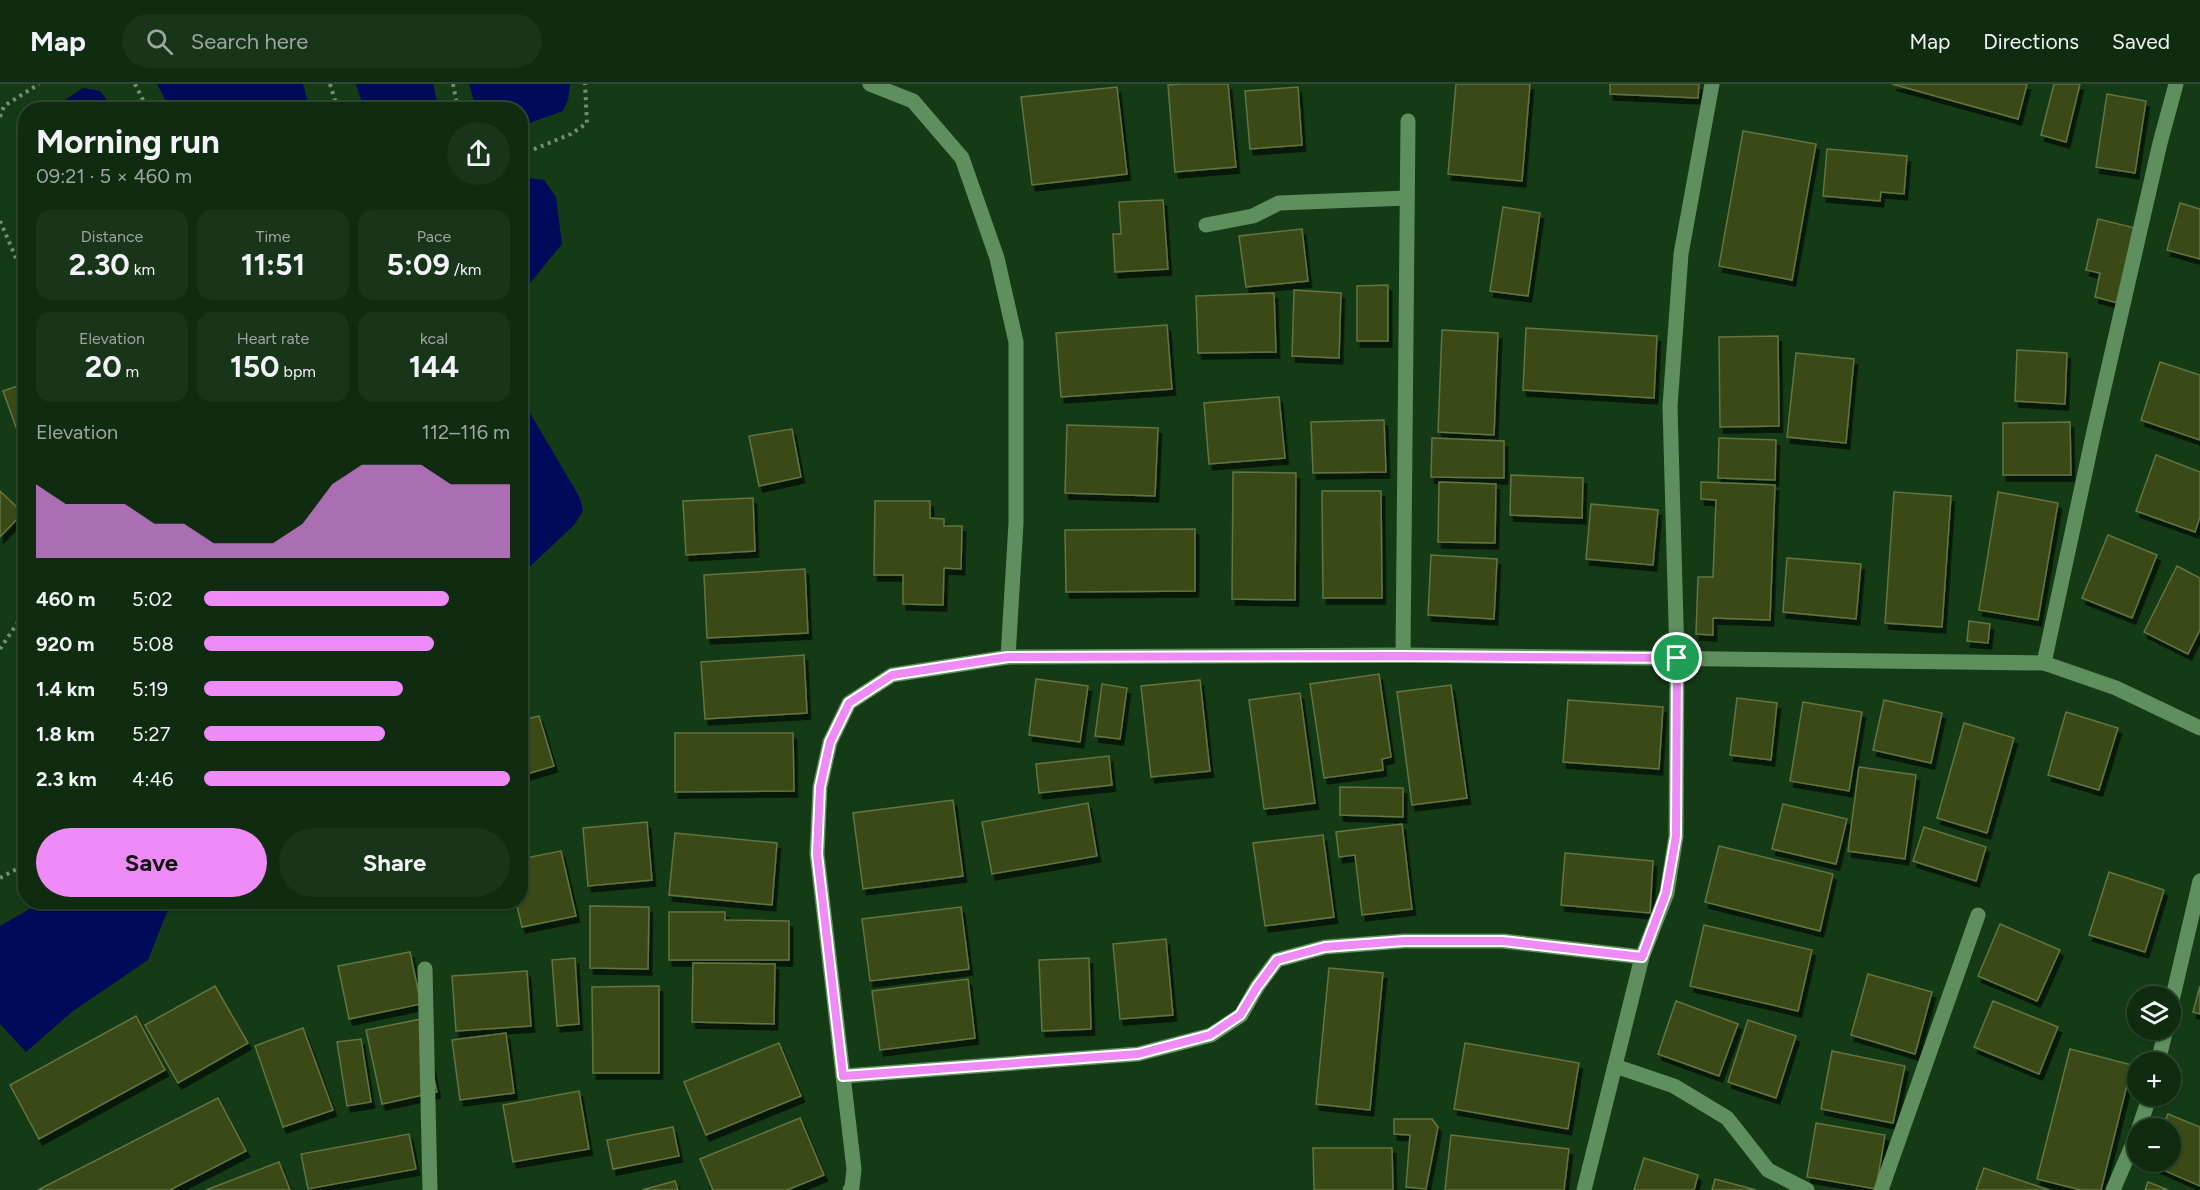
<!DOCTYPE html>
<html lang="en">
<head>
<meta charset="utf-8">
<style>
  :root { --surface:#0f2c10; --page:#183419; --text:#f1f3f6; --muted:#9ba79f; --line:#2f4830; --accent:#ef8bf7 }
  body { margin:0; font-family:Figtree,sans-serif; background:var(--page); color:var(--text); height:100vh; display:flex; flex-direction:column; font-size:22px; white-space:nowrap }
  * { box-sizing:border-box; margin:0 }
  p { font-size:20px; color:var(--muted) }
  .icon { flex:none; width:33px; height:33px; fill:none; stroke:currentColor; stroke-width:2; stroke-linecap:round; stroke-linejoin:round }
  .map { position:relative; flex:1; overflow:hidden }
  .panel { position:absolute; left:18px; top:18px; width:510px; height:807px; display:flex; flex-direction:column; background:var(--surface); border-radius:24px; box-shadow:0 2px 4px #0004,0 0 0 2px var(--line) }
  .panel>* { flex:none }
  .controls { position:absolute; left:2127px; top:902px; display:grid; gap:12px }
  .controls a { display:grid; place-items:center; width:54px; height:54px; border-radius:50%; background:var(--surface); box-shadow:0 2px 4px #0004,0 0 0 2px var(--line); font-size:30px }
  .pin { position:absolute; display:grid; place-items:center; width:51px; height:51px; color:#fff; margin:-26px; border:3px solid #fff; border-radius:50%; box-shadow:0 2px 6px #0007 }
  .round { display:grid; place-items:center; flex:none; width:63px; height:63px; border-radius:32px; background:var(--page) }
  .headline { display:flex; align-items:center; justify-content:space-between; height:102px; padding:0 18px }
  h1 { font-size:33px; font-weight:700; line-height:45px }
  .stats { display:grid; grid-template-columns:repeat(3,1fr); gap:9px; height:102px; padding:6px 18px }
  .stats div { display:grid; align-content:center; border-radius:15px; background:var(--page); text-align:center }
  .stats b { font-size:30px; font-weight:700 }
  .stats small { font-size:16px; font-weight:400 }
  .stats p { font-size:16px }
  .chart { height:168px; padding:12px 18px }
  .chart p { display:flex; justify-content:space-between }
  .chart svg { width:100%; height:108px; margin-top:6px; fill:var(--accent); opacity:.7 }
  .action { display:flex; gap:12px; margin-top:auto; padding:12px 18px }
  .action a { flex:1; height:69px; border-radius:36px; background:var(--accent); color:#111; font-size:24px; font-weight:700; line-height:69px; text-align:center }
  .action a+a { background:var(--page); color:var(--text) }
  ul { padding:0 18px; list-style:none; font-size:20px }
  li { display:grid; grid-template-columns:96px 72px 1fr; align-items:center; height:45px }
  li i { height:15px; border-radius:8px; background:var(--accent) }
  header { display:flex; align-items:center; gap:36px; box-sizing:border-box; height:84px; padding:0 30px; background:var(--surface); border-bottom:2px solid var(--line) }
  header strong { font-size:28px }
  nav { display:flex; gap:33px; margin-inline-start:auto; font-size:21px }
  .search { width:420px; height:54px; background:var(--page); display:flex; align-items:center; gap:15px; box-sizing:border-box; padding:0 21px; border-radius:33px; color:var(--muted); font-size:22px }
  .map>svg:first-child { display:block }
  .water { fill:#000a5a }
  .building { fill:#3a4916; stroke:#637441; stroke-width:1.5; filter:url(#shadow) }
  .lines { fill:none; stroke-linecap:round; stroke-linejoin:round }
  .path { stroke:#719072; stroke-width:4; stroke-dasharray:3 4.5; stroke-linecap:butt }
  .minor { stroke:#5f8f5f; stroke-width:15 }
  .route-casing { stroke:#fff; stroke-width:12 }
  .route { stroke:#ef8bf7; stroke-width:8 }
</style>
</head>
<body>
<header>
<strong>Map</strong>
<div class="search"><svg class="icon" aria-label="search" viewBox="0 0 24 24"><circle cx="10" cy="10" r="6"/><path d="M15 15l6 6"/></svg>Search here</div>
<nav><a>Map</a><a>Directions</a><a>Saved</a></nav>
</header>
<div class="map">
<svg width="2200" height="1106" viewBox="0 0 2200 1106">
  <defs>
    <filter id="shadow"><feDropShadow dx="3.5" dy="6" stdDeviation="0" flood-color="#0009"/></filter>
  </defs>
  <rect width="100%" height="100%" fill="#143b16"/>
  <g class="water">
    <polygon points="157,0 303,0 310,25 170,25"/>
    <polygon points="356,0 433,0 439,25 364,25"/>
    <polygon points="469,0 570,0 568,16 563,27 521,42 520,26 476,25"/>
    <polygon points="83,4 100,7 114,25 52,25"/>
    <polygon points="521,93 544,96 556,113 562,160 521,210"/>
    <polygon points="521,321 530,329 580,414 583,427 574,441 521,491"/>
    <polygon points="42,818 171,818 148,876 73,927 26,968 0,940 0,842"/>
  </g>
  <g class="building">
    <polygon points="1182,0 1228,0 1236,83 1175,88 1168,1"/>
    <polygon points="1456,0 1530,0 1522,97 1448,90"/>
    <polygon points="1610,0 1699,0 1698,14 1610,10"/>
    <polygon points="1892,0 2027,0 2018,35"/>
    <polygon points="2054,0 2080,0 2066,58 2041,51"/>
    <polygon points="1117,3 1127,90 1032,101 1021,13"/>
    <polygon points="1298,3 1302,61 1250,65 1245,7"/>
    <polygon points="2107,10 2146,17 2135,89 2096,83"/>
    <polygon points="1743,47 1816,60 1792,196 1719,182"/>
    <polygon points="1827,65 1907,72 1904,110 1881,108 1880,117 1823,112"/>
    <polygon points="1163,116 1168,185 1115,188 1113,150 1121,150 1119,118"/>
    <polygon points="2180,119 2200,125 2200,175 2167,166"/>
    <polygon points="1503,123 1540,129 1528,212 1490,207"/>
    <polygon points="2098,135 2139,145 2122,220 2095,213 2100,189 2086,186"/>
    <polygon points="1302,145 1308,197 1246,203 1239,152"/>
    <polygon points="1388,201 1388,257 1357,257 1357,202"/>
    <polygon points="1294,206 1341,209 1339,274 1292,272"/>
    <polygon points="1274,209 1276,268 1198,269 1196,212"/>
    <polygon points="1167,241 1172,305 1061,313 1056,249"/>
    <polygon points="1526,244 1657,252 1654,314 1523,306"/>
    <polygon points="1442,246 1498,249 1494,351 1438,348"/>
    <polygon points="1778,252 1779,342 1720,343 1719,253"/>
    <polygon points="2017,266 2067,269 2065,320 2015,317"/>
    <polygon points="1796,269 1854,275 1846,359 1787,353"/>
    <polygon points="2160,278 2200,291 2200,356 2141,336"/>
    <polygon points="26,299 26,368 25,368 3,307"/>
    <polygon points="1279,313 1285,374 1209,380 1204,319"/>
    <polygon points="1384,336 1386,388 1313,389 1311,338"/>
    <polygon points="2070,338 2071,391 2003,391 2003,339"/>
    <polygon points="1067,341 1158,344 1155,412 1065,409"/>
    <polygon points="792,345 801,393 759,402 749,352"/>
    <polygon points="1432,354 1504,357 1504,394 1431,393"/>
    <polygon points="1719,354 1776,356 1775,396 1718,394"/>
    <polygon points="2156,371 2200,388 2200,433 2195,448 2136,427"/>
    <polygon points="1233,388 1296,389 1295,516 1232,515"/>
    <polygon points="1511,391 1583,394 1582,434 1510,431"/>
    <polygon points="1439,398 1496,400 1495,459 1438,458"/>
    <polygon points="1701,398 1775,401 1770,536 1713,534 1713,551 1696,550 1698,493 1713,493 1716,416 1701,415"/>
    <polygon points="0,407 23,429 0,453"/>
    <polygon points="1322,407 1381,407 1382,514 1323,514"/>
    <polygon points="1894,408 1951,412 1942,543 1885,539"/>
    <polygon points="1998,408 2058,419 2038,536 1979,526"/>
    <polygon points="753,414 755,467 686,471 683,417"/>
    <polygon points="875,417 930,417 930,434 944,435 944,442 962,442 961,485 944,484 943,521 903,520 903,491 874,491"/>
    <polygon points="1591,420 1658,426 1653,481 1586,475"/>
    <polygon points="1195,445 1195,507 1066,508 1065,446"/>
    <polygon points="2108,451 2157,471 2132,534 2082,514"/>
    <polygon points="1431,471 1497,475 1494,535 1428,531"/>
    <polygon points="1787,474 1861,480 1856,535 1783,528"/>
    <polygon points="2177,482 2200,494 2200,546 2188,570 2144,548"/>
    <polygon points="805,485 808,549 707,554 704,491"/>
    <polygon points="1969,537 1990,540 1988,559 1967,557"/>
    <polygon points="804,571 807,629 705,635 701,578"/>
    <polygon points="1379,590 1391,673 1382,675 1383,686 1324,694 1310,600"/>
    <polygon points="1036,595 1088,602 1080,658 1029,651"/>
    <polygon points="1200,596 1210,687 1151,693 1141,602"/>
    <polygon points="1102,600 1127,604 1120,655 1095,652"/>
    <polygon points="1451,601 1467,714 1412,721 1397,608"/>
    <polygon points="1300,609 1315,719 1264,725 1249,616"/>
    <polygon points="1737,614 1777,619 1771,676 1730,671"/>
    <polygon points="1568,616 1663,623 1659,685 1563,678"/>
    <polygon points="1884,616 1942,629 1931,679 1873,666"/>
    <polygon points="1803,618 1862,628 1849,707 1790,697"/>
    <polygon points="2066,628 2118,644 2099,706 2048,691"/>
    <polygon points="539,632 554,682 520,692 520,637"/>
    <polygon points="1964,639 2014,654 1987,749 1937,734"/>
    <polygon points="675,649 793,649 794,707 675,708"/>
    <polygon points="1109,672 1112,701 1039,709 1036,680"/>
    <polygon points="1859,683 1916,691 1905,775 1848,767"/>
    <polygon points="1340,703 1403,704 1403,733 1340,731"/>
    <polygon points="953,716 963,792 863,805 853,729"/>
    <polygon points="1088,719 1097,772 992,790 982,738"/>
    <polygon points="1783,720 1847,735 1836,780 1772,765"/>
    <polygon points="647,738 652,796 588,802 583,744"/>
    <polygon points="1402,740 1412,825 1362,831 1355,771 1339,773 1336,748"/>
    <polygon points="1924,743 1986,763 1976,797 1913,777"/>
    <polygon points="675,749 777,759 772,821 669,811"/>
    <polygon points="1323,751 1334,833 1265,842 1253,759"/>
    <polygon points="1719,762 1833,790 1820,847 1705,818"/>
    <polygon points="561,767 576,832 522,843 516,818 520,818 520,775"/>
    <polygon points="1565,769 1653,777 1650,829 1561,821"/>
    <polygon points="2109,788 2164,806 2145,868 2089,851"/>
    <polygon points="590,822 649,823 648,885 590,884"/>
    <polygon points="961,823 969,885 870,897 862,835"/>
    <polygon points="669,828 725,828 725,836 789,837 789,876 669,876"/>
    <polygon points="2000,840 2060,866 2037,917 1978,892"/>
    <polygon points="1704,841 1812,866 1798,927 1690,902"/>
    <polygon points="1166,855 1173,931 1120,935 1113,860"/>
    <polygon points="410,868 421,920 349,935 338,882"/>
    <polygon points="575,874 579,940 557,942 552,876"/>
    <polygon points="1089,874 1091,945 1042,947 1039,876"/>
    <polygon points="693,879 775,880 774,940 692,938"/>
    <polygon points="1329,884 1383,889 1370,1026 1316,1020"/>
    <polygon points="527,887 531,942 456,947 452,892"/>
    <polygon points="1868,890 1932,908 1915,970 1851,951"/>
    <polygon points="968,895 975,954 880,966 872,907"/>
    <polygon points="215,902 248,959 178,999 145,941"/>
    <polygon points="659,902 659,989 593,989 592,903"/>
    <polygon points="2200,902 2200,930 2193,928"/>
    <polygon points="1676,917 1738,940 1719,992 1658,970"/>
    <polygon points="1993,917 2058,943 2039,990 1974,963"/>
    <polygon points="136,932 165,986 39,1055 10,1001"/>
    <polygon points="421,935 437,1008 382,1020 366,946"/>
    <polygon points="1748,936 1796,952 1776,1014 1728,998"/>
    <polygon points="303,944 333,1026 283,1043 255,962"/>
    <polygon points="506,949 514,1009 460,1016 452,956"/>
    <polygon points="361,955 371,1018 347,1022 337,958"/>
    <polygon points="779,959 801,1012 706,1051 684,998"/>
    <polygon points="1465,959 1579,979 1568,1045 1454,1025"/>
    <polygon points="2070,965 2132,981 2101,1106 2081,1106 2037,1095"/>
    <polygon points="1832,967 1905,982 1893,1039 1821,1025"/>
    <polygon points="579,1007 589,1065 513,1078 503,1021"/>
    <polygon points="218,1014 246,1067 170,1106 38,1106"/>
    <polygon points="2168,1030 2200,1043 2200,1102 2147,1079 2148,1077 2170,1077 2170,1044 2162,1044"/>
    <polygon points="800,1034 824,1091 787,1106 713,1106 700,1075"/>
    <polygon points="1394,1035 1432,1035 1438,1043 1426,1105 1406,1103 1410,1051 1394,1050"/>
    <polygon points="1816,1039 1885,1051 1876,1105 1807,1093"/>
    <polygon points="673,1043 679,1072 613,1085 607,1056"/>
    <polygon points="409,1050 416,1085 308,1105 301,1070"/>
    <polygon points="1451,1051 1569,1065 1564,1106 1445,1106"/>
    <polygon points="1313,1064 1392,1064 1393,1106 1314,1106"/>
    <polygon points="1644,1074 1698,1091 1694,1106 1634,1106"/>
    <polygon points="279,1078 290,1106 206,1106"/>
    <polygon points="1984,1084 2049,1106 1976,1106"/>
    <polygon points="1715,1095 1756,1106 1712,1106"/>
    <polygon points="675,1097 678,1106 642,1106"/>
    <polygon points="2148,1098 2168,1106 2145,1106"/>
  </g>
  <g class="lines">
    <g class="path">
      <polyline points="135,0 148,26"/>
      <polyline points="330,0 338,26"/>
      <polyline points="453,0 458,26"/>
      <polyline points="0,33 4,22 39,0"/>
      <polyline points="520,71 571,50 587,39 585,0"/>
      <polyline points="0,137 26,197"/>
      <polyline points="0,565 26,526"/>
      <polyline points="0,794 26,780"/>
    </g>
    <g class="minor">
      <polyline points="870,0 913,17 962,74 997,174 1016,258 1016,439 1008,573"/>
      <polyline points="1206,141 1253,132 1279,119 1407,114"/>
      <polyline points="1403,571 1408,37"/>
      <polyline points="2044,579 2094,347 2160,59 2176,0"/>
      <polyline points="425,885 430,1106"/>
      <polyline points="2170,925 2200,797"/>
      <polyline points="2158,978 2166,945"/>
      <polyline points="1615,982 1674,1002 1727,1034 1768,1086 1807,1106"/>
      <polyline points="843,992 1138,970 1211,951 1241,931 1257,903 1277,876 1325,863 1404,857 1503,857 1642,873"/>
      <polyline points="2139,1044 2150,1011"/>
      <polyline points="850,1106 852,1103 854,1085 817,770 820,703 830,658 849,619 892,591 1008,573 1403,571 2044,579 2116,604 2200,644"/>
      <polyline points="1584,1106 1642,873 1667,809 1676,752 1677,575 1670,322 1681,170 1712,0"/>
      <polyline points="1881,1106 1978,831"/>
      <polyline points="2113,1106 2138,1048"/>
    </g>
  </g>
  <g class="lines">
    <g class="route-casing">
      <polygon id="route" points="1402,572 1677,574 1676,752 1666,809 1642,873 1503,857 1404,857 1325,863 1277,876 1257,903 1240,931 1210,951 1138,970 843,992 817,770 820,703 830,658 849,619 892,591 1008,573"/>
    </g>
    <use href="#route" class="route"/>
  </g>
</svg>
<div class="controls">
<a><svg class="icon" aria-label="layers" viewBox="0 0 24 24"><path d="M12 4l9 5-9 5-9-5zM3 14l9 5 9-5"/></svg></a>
<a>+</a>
<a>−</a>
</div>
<div class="pin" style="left:1677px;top:574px;background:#1e9e55"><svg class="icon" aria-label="arrive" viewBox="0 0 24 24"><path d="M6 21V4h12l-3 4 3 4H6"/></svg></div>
<section class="panel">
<div class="headline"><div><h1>Morning run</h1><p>09:21 · 5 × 460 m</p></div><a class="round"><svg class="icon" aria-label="share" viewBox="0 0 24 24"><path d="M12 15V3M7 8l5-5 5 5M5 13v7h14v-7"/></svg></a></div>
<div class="stats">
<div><p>Distance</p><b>2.30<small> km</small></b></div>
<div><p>Time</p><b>11:51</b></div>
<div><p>Pace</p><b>5:09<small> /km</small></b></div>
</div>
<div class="stats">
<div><p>Elevation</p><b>20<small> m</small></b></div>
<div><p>Heart rate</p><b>150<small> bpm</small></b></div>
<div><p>kcal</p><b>144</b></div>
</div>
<div class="chart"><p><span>Elevation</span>112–116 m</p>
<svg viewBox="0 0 160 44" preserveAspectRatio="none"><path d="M0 44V14L10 22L20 22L30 22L40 30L50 30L60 38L70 38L80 38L90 30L100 14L110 6L120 6L130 6L140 14L150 14L160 14V44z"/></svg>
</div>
<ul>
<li><b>460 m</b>5:02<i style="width:80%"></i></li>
<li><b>920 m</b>5:08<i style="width:75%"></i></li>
<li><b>1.4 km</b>5:19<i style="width:65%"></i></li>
<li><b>1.8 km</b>5:27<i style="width:59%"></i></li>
<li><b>2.3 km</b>4:46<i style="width:100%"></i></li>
</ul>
<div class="action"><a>Save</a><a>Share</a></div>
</section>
</div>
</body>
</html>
